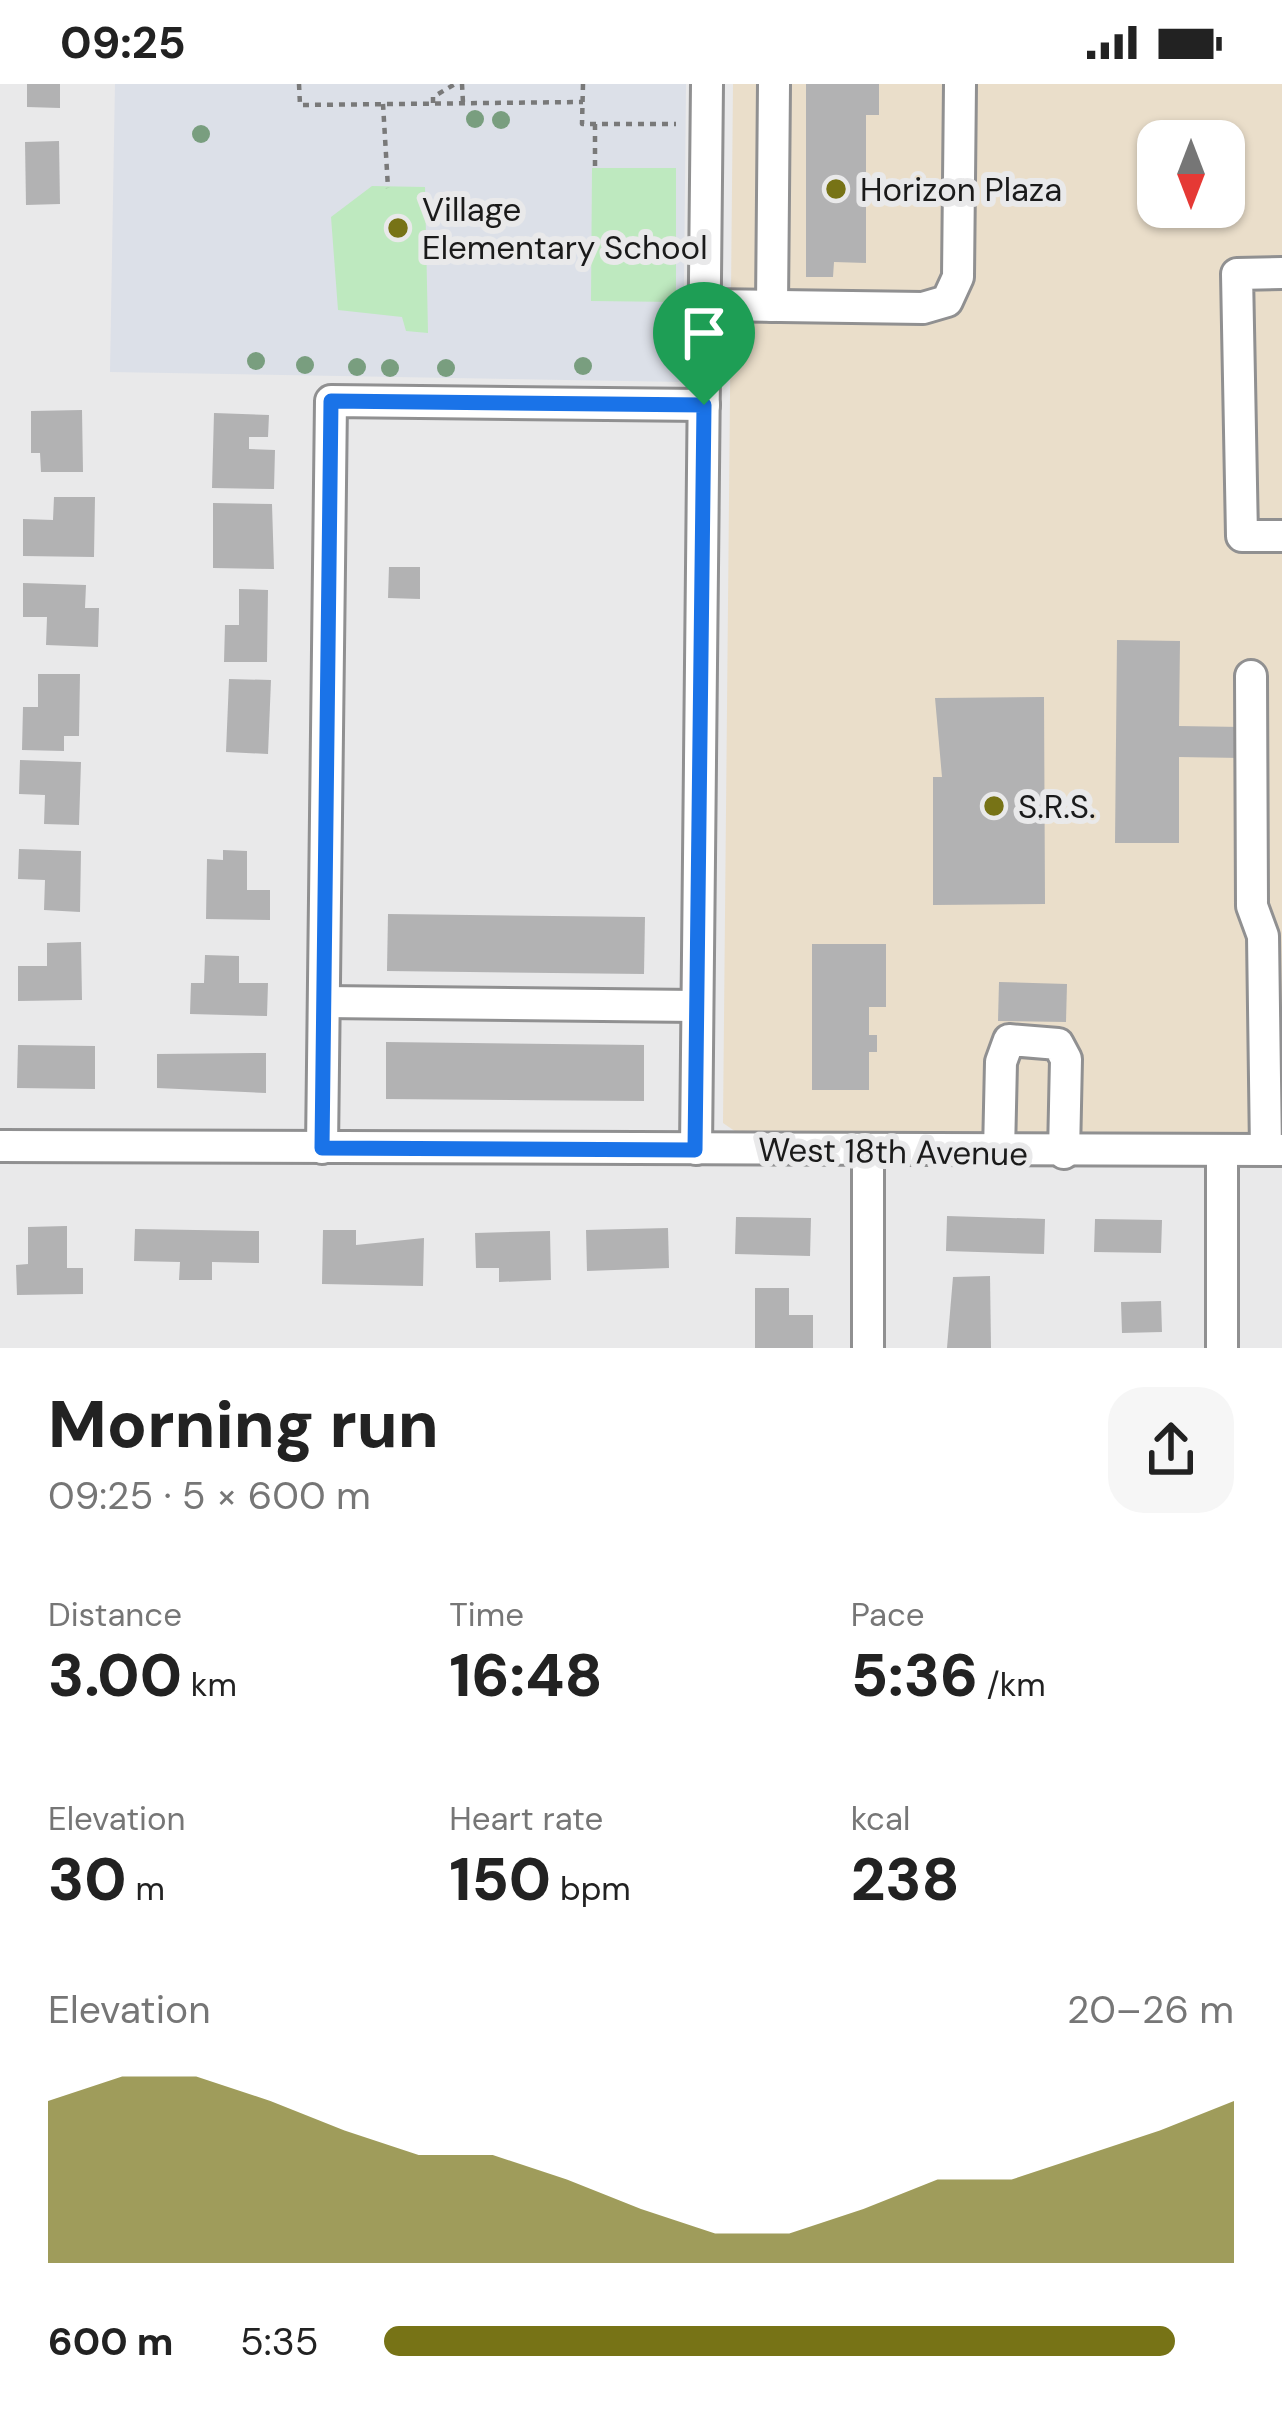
<!DOCTYPE html>
<html lang="en">
<head>
<meta charset="utf-8">
<style>
  :root { --surface:#fff; --page:#f6f6f6; --text:#222; --muted:#767676; --accent:#777316 }
  body { margin:0; font-family:"DM Sans",sans-serif; background:var(--page); color:var(--text); height:100vh; display:flex; flex-direction:column; font-size:45px; white-space:nowrap }
  * { box-sizing:border-box; margin:0 }
  p { font-size:39px; color:var(--muted) }
  .icon { flex:none; width:66px; height:66px; fill:none; stroke:currentColor; stroke-width:2; stroke-linecap:round; stroke-linejoin:round }
  .map { position:relative; height:1264px; overflow:hidden }
  .drawer { display:flex; flex-direction:column; background:var(--surface); flex:1 }
  .drawer>* { flex:none }
  .needle { width:78px; rotate:180deg }
  .buttons { position:absolute; left:1137px; top:36px; display:grid; gap:24px }
  .buttons a { display:grid; place-items:center; width:108px; height:108px; border-radius:24px; background:var(--surface); box-shadow:0 3px 9px #0004; font-size:60px }
  .pin { position:absolute; display:grid; place-items:center; width:102px; height:102px; color:#fff; margin:-123px -51px; border-radius:50% 50% 50% 0; rotate:-45deg; box-shadow:0 0 12px #0007 }
  .pin .icon { rotate:45deg }
  .round { display:grid; place-items:center; flex:none; width:126px; height:126px; border-radius:36px; background:var(--page) }
  .headline { display:flex; align-items:center; justify-content:space-between; height:204px; padding:0 48px }
  h1 { font-size:66px; font-weight:800; line-height:90px }
  .figures { display:grid; grid-template-columns:repeat(3,1fr); gap:18px; height:204px; padding:12px 48px }
  .figures div { display:grid; align-content:center }
  .figures b { font-size:60px; font-weight:800 }
  .figures small { font-size:33px; font-weight:400 }
  .figures p { font-size:33px }
  .chart { height:336px; padding:24px 48px }
  .chart p { display:flex; justify-content:space-between }
  .chart svg { width:100%; height:216px; margin-top:12px; fill:var(--accent); opacity:.7 }
  ul { padding:0 48px; list-style:none; font-size:39px }
  li { display:grid; grid-template-columns:192px 144px 1fr; align-items:center; height:90px }
  li i { height:30px; border-radius:15px; background:var(--accent) }
  .status { display:flex; justify-content:space-between; align-items:center; height:84px; padding:0 60px; background:var(--surface); direction:ltr }
  .status svg { height:33px; fill:currentColor }
  .map>svg:first-child { display:block }
  .commercial { fill:#eadeca; fill-rule:evenodd }
  .built { fill:#dce0e8 }
  .green { fill:#bee9bf }
  .building { fill:#b2b2b3 }
  .lines { fill:none; stroke-linecap:round; stroke-linejoin:round }
  .minor-casing { stroke:#909091; stroke-width:36 }
  .path { stroke:#797979; stroke-width:4.5; stroke-dasharray:6 6; stroke-linecap:butt }
  .minor { stroke:#fff; stroke-width:30 }
  .tree { fill:#799e7f }
  .route-casing { stroke:#fff; stroke-width:24 }
  .route { stroke:#1a73e8; stroke-width:15 }
  .poi-dot { fill:#777316; stroke:#e9e9ea; stroke-width:4.5 }
  .labels { text-anchor:middle; stroke-width:12; stroke-linejoin:round; paint-order:stroke }
  .poi-label { font-size:33px; fill:#1a1a1a; stroke:#e9e9ea; text-anchor:start }
  .street-label { font-size:33px; fill:#1a1a1a; stroke:#e9e9ea }
</style>
</head>
<body>
<div class="status"><b>09:25</b><svg viewBox="0 0 49 12"><path d="M0 12V9h3v3zM5 12V6h3v6zM10 12V3h3v9zM15 12V0h3v12zM26 1h20v11H26zM47 4h2v5h-2z"/></svg></div>
<div class="map">
<svg width="1282" height="1264" viewBox="0 0 1282 1264">
  <rect width="100%" height="100%" fill="#e9e9ea"/>
  <path class="commercial" d="M 733,0 L 1282,0 L 1282,1056 L 742,1052 L 723,1039 ZM 1158,57 L 1224,57 L 1224,123 L 1158,123 Z"/>
  <polygon class="built" points="115,0 686,0 683,298 110,288"/>
  <g class="green">
    <polygon points="592,84 676,84 676,218 591,217"/>
    <polygon points="372,102 425,103 428,249 406,247 402,233 338,226 331,133"/>
  </g>
  <g class="building">
    <polygon points="27,0 60,0 60,24 27,23"/>
    <polygon points="806,0 879,0 879,31 866,31 866,179 834,178 833,193 806,193"/>
    <polygon points="59,57 60,120 26,121 25,58"/>
    <polygon points="82,326 83,388 41,388 40,369 31,369 31,327"/>
    <polygon points="214,329 269,331 268,353 249,353 249,365 275,366 274,405 212,404"/>
    <polygon points="54,413 95,413 94,473 23,472 23,435 53,436"/>
    <polygon points="213,419 272,420 274,485 213,484"/>
    <polygon points="389,483 420,483 420,515 388,514"/>
    <polygon points="23,499 86,501 85,524 99,524 98,563 46,561 47,533 23,533"/>
    <polygon points="239,505 268,506 267,578 224,578 225,541 239,541"/>
    <polygon points="1117,556 1180,557 1179,642 1242,643 1242,674 1179,673 1179,759 1115,759"/>
    <polygon points="38,590 80,590 79,652 64,652 64,667 22,666 23,623 38,623"/>
    <polygon points="229,595 271,596 268,670 226,668"/>
    <polygon points="1044,613 1045,820 933,821 933,693 942,693 935,614"/>
    <polygon points="20,676 81,678 79,741 44,740 45,711 19,710"/>
    <polygon points="19,765 81,767 80,828 44,826 45,796 18,795"/>
    <polygon points="223,766 247,767 247,806 270,806 270,836 206,835 207,775 223,776"/>
    <polygon points="388,830 645,833 644,890 387,887"/>
    <polygon points="81,858 82,916 18,917 18,882 47,882 47,859"/>
    <polygon points="812,860 886,860 886,923 869,923 869,951 877,951 877,968 869,968 869,1006 812,1006"/>
    <polygon points="205,871 239,872 239,899 268,899 267,932 190,930 191,899 204,899"/>
    <polygon points="999,898 1067,900 1066,938 998,937"/>
    <polygon points="386,958 644,961 644,1017 386,1015"/>
    <polygon points="18,961 95,962 95,1005 17,1004"/>
    <polygon points="266,969 266,1009 157,1004 157,970"/>
    <polygon points="947,1132 1045,1135 1044,1170 946,1167"/>
    <polygon points="736,1133 811,1134 810,1172 735,1170"/>
    <polygon points="1095,1135 1162,1136 1161,1169 1094,1168"/>
    <polygon points="67,1142 67,1184 83,1184 83,1210 17,1211 16,1181 28,1180 28,1143"/>
    <polygon points="668,1144 669,1184 587,1187 586,1146"/>
    <polygon points="135,1145 259,1147 259,1179 212,1178 212,1196 179,1196 180,1178 134,1177"/>
    <polygon points="323,1146 356,1146 356,1161 424,1154 423,1202 322,1200"/>
    <polygon points="550,1147 551,1196 499,1198 499,1184 476,1184 475,1149"/>
    <polygon points="990,1192 991,1264 947,1264 953,1193"/>
    <polygon points="755,1204 789,1204 789,1231 813,1231 813,1264 755,1264"/>
    <polygon points="1161,1217 1162,1248 1122,1249 1121,1218"/>
  </g>
  <g class="lines">
    <g class="minor-casing">
      <g id="minor">
        <polyline points="1282,189 1237,190 1242,452 1282,452"/>
        <polyline points="705,221 923,224 947,217 958,193 960,0"/>
        <polyline points="772,222 774,0"/>
        <polyline points="1251,592 1252,822 1263,852 1266,1066"/>
        <polyline points="324,918 697,922"/>
        <polyline points="0,1062 1282,1066"/>
        <polyline points="322,1064 331,317 704,321"/>
        <polyline points="696,1065 707,0"/>
        <polyline points="868,1066 868,1264"/>
        <polyline points="999,1068 1001,978 1009,956 1058,960 1066,975 1064,1069"/>
        <polyline points="1222,1264 1222,1067"/>
      </g>
    </g>
    <g class="path">
      <polyline points="299,0 300,21 583,18"/>
      <polyline points="462,0 463,19"/>
      <polyline points="583,0 582,40 676,40"/>
      <polyline points="433,19 433,13 455,0"/>
      <polyline points="383,20 388,104"/>
      <polyline points="595,40 595,84"/>
    </g>
    <use href="#minor" class="minor"/>
  </g>
  <g class="tree">
    <circle cx="475" cy="35" r="9"/>
    <circle cx="501" cy="36" r="9"/>
    <circle cx="201" cy="50" r="9"/>
    <circle cx="256" cy="277" r="9"/>
    <circle cx="305" cy="281" r="9"/>
    <circle cx="583" cy="282" r="9"/>
    <circle cx="357" cy="283" r="9"/>
    <circle cx="390" cy="284" r="9"/>
    <circle cx="446" cy="284" r="9"/>
  </g>
  <g class="lines">
    <g class="route-casing">
      <polygon id="route" points="331,317 704,321 695,1066 322,1064"/>
    </g>
    <use href="#route" class="route"/>
  </g>
  <g class="poi-dot">
    <circle cx="836" cy="105" r="12"/>
    <circle cx="398" cy="144" r="12"/>
    <circle cx="994" cy="722" r="12"/>
  </g>
  <g class="labels">
    <g class="poi-label">
      <text x="860" y="117">Horizon Plaza</text>
      <text x="422" y="137">Village<tspan x="422" dy="38">Elementary School</tspan></text>
      <text x="1018" y="734">S.R.S.</text>
    </g>
    <g class="street-label">
      <text transform="translate(893 1067) rotate(1)" y="12">West 18th Avenue</text>
    </g>
  </g>
</svg>
<div class="buttons">
<a><svg class="needle" viewBox="-14 -14 28 28"><path d="M0-13l5 13h-10z" fill="#e53935"/><path d="M0 13l5-13h-10z" fill="#767676"/></svg></a>
</div>
<div class="pin" style="left:704px;top:321px;background:#1e9e55"><svg class="icon" aria-label="arrive" viewBox="0 0 24 24"><path d="M6 21V4h12l-3 4 3 4H6"/></svg></div>
</div>
<section class="drawer">
<div class="headline"><div><h1>Morning run</h1><p>09:25 · 5 × 600 m</p></div><a class="round"><svg class="icon" aria-label="share" viewBox="0 0 24 24"><path d="M12 15V3M7 8l5-5 5 5M5 13v7h14v-7"/></svg></a></div>
<div class="figures">
<div><p>Distance</p><b>3.00<small> km</small></b></div>
<div><p>Time</p><b>16:48</b></div>
<div><p>Pace</p><b>5:36<small> /km</small></b></div>
</div>
<div class="figures">
<div><p>Elevation</p><b>30<small> m</small></b></div>
<div><p>Heart rate</p><b>150<small> bpm</small></b></div>
<div><p>kcal</p><b>238</b></div>
</div>
<div class="chart"><p><span>Elevation</span>20–26 m</p>
<svg viewBox="0 0 160 44" preserveAspectRatio="none"><path d="M0 44V11L10 6L20 6L30 11L40 17L50 22L60 22L70 27L80 33L90 38L100 38L110 33L120 27L130 27L140 22L150 17L160 11V44z"/></svg>
</div>
<ul>
<li><b>600 m</b>5:35<i style="width:93%"></i></li>
</ul>
</section>
</body>
</html>
